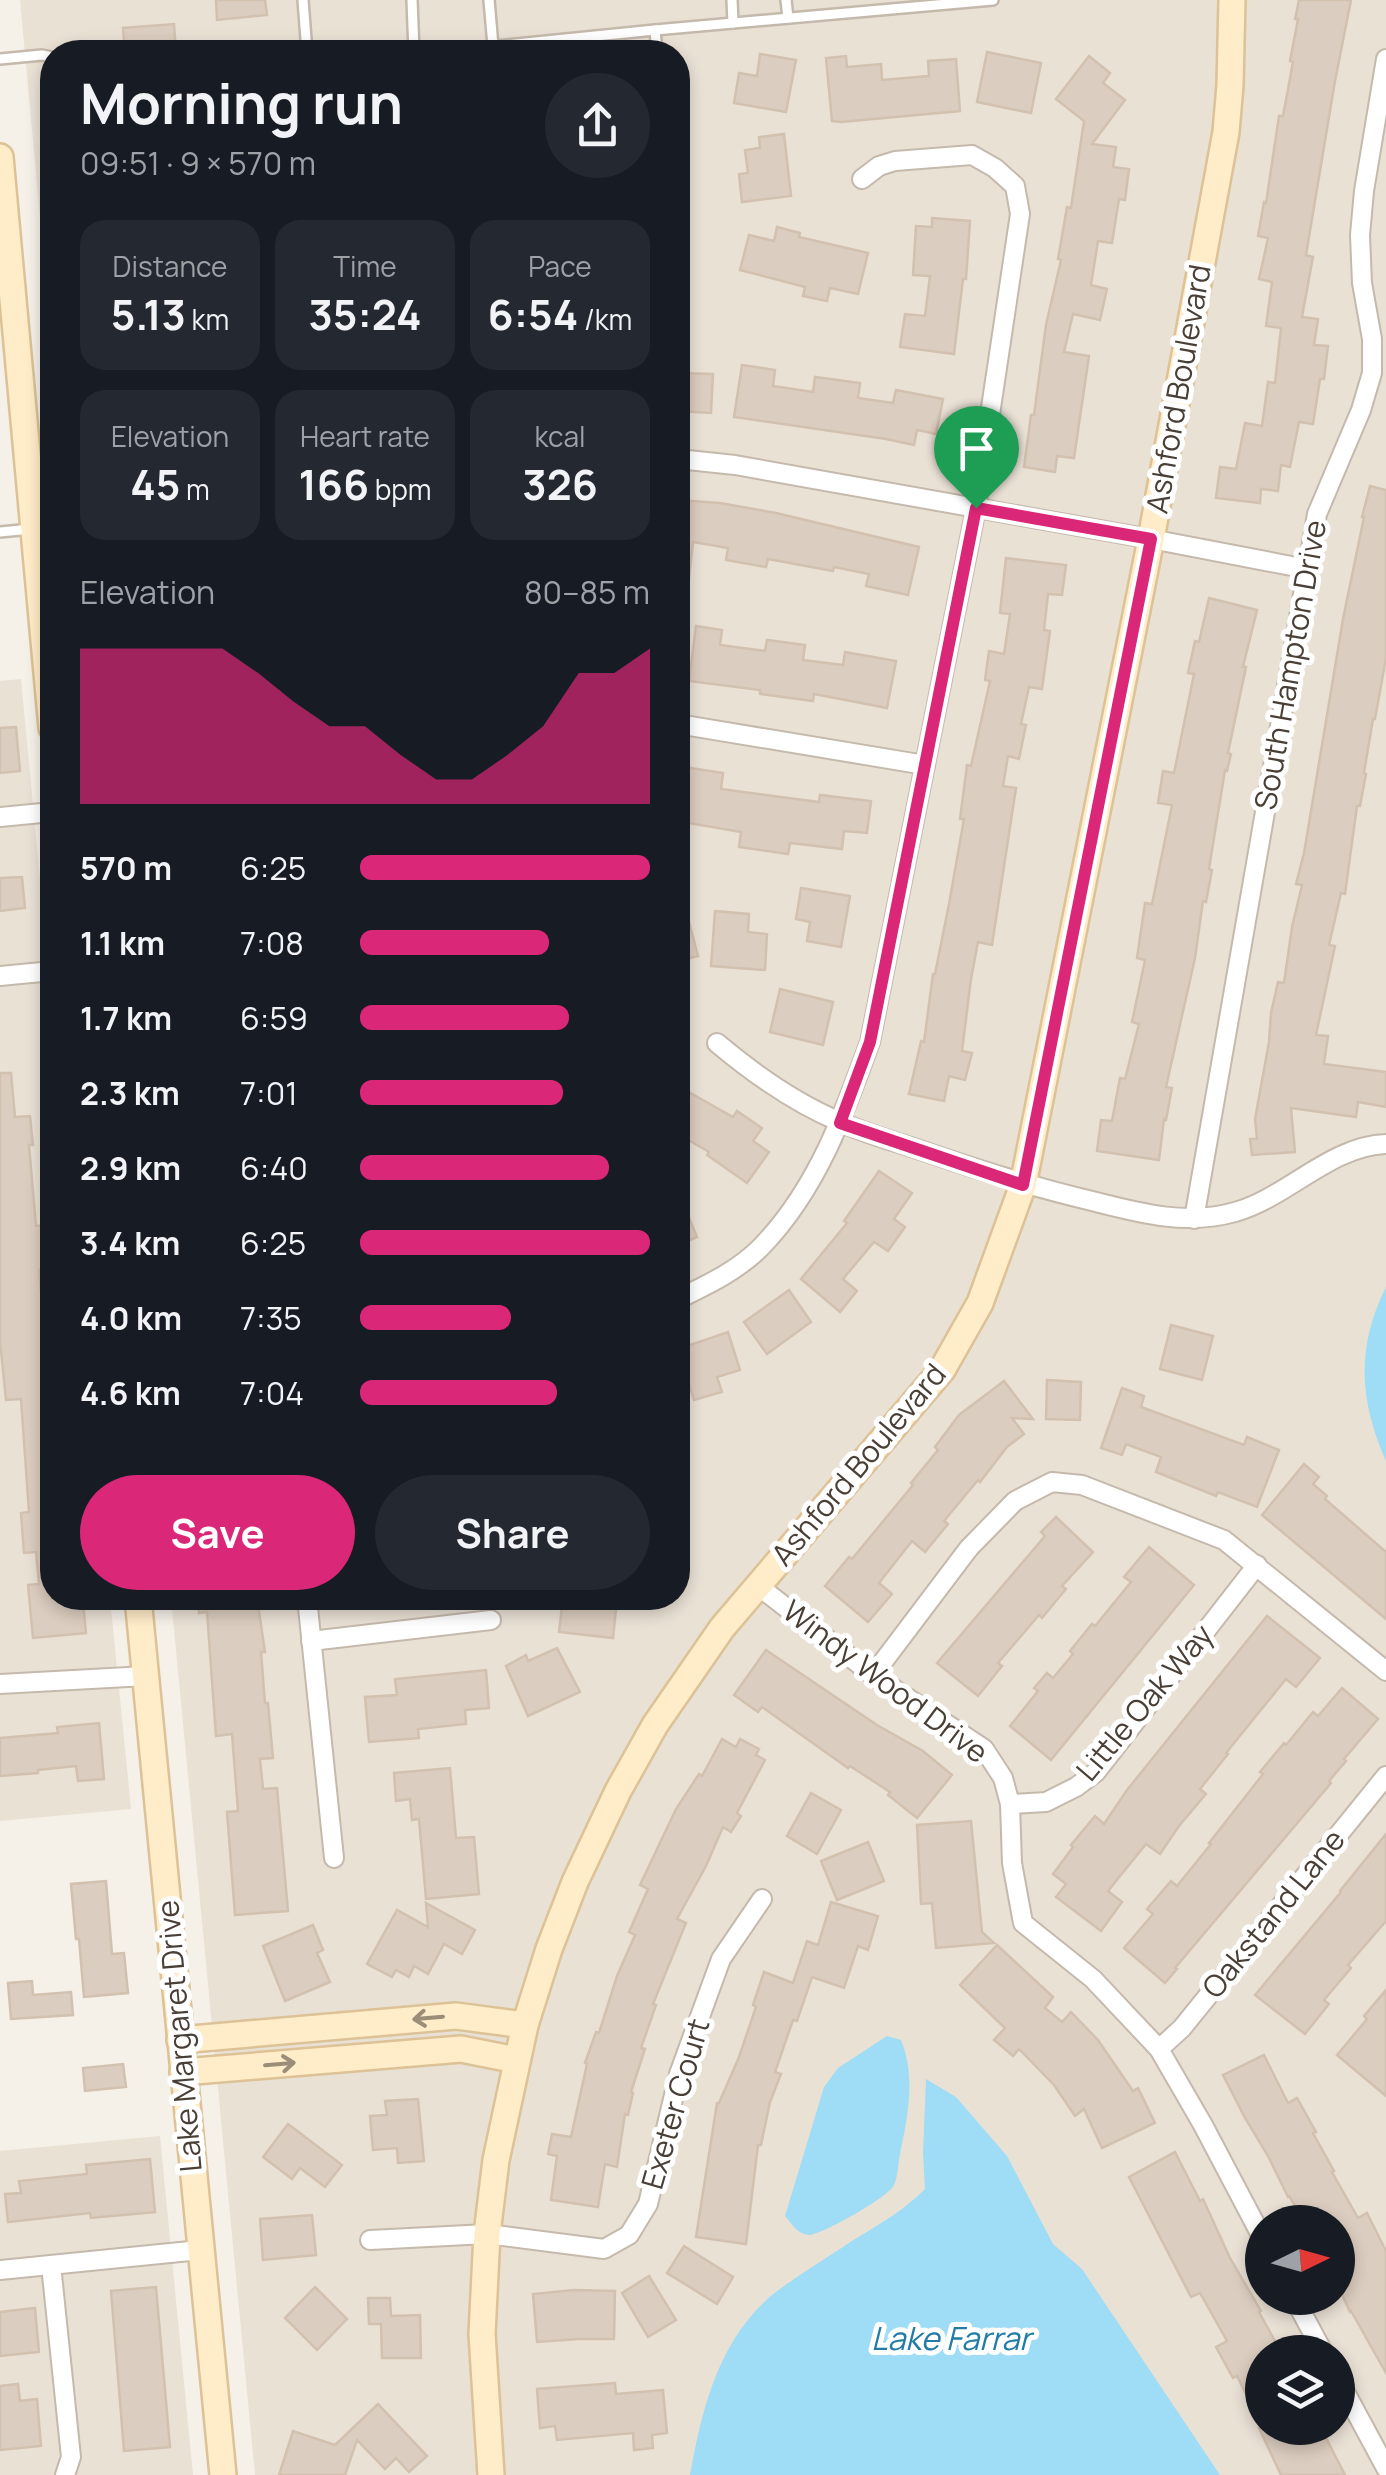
<!DOCTYPE html>
<html lang="en">
<head>
<meta charset="utf-8">
<style>
  :root { --surface:#171b24; --page:#242831; --text:#f1f3f6; --muted:#9ea1a6; --accent:#db2777 }
  body { margin:0; font-family:Manrope,sans-serif; background:var(--page); color:var(--text); height:100vh; display:flex; flex-direction:column; font-size:38px; white-space:nowrap }
  * { box-sizing:border-box; margin:0 }
  p { font-size:32px; color:var(--muted) }
  .icon { flex:none; width:55px; height:55px; fill:none; stroke:currentColor; stroke-width:2; stroke-linecap:round; stroke-linejoin:round }
  .map { position:relative; flex:1; overflow:hidden }
  .side { position:absolute; left:40px; top:40px; width:650px; height:1570px; display:flex; flex-direction:column; background:var(--surface); border-radius:40px; box-shadow:0 5px 15px #0003 }
  .side>* { flex:none }
  .needle { width:65px; rotate:85deg }
  .fabs { position:absolute; left:1245px; top:2205px; display:grid; gap:20px }
  .fabs a { display:grid; place-items:center; width:110px; height:110px; border-radius:50%; background:var(--surface); box-shadow:0 5px 15px #0003; font-size:50px }
  .pin { position:absolute; display:grid; place-items:center; width:85px; height:85px; color:#fff; margin:-102px -42px; border-radius:50% 50% 50% 0; rotate:-45deg; box-shadow:0 0 10px #0007 }
  .pin .icon { rotate:45deg }
  .round { display:grid; place-items:center; flex:none; width:105px; height:105px; border-radius:52px; background:var(--page) }
  .headline { display:flex; align-items:center; justify-content:space-between; height:170px; padding:0 40px }
  h1 { font-size:55px; font-weight:700; line-height:75px }
  .metrics { display:grid; grid-template-columns:repeat(3,1fr); gap:15px; height:170px; padding:10px 40px }
  .metrics div { display:grid; align-content:center; border-radius:25px; background:var(--page); text-align:center }
  .metrics b { font-size:42px; font-weight:700 }
  .metrics small { font-size:28px; font-weight:400 }
  .metrics p { font-size:28px }
  .chart { height:280px; padding:20px 40px }
  .chart p { display:flex; justify-content:space-between }
  .chart svg { width:100%; height:180px; margin-top:10px; fill:var(--accent); opacity:.7 }
  .button { display:flex; gap:20px; margin-top:auto; padding:20px 40px }
  .button a { flex:1; height:115px; border-radius:60px; background:var(--accent); color:#fff; font-size:40px; font-weight:700; line-height:115px; text-align:center }
  .button a+a { background:var(--page); color:var(--text) }
  ul { padding:0 40px; list-style:none; font-size:32px }
  li { display:grid; grid-template-columns:160px 120px 1fr; align-items:center; height:75px }
  li i { height:25px; border-radius:12px; background:var(--accent) }
  .map>svg:first-child { display:block }
  .residential { fill:#eae1d5; fill-rule:evenodd }
  .water { fill:#9fdcf6 }
  .building { fill:#dbcdbf; stroke:#d3c1af; stroke-width:2.5 }
  .lines { fill:none; stroke-linecap:round; stroke-linejoin:round }
  .lane-casing { stroke:#c5b9ac; stroke-width:14 }
  .street-casing { stroke:#c5b9ac; stroke-width:22 }
  .secondary-casing { stroke:#dcc296; stroke-width:30 }
  .lane { stroke:#fff; stroke-width:9 }
  .street { stroke:#fff; stroke-width:18 }
  .secondary { stroke:#ffecc8; stroke-width:25 }
  .oneway { stroke:#9b8d78 }
  .route-casing { stroke:#fff; stroke-width:20 }
  .route { stroke:#db2777; stroke-width:12 }
  .labels { text-anchor:middle; stroke-width:10; stroke-linejoin:round; paint-order:stroke }
  .street-label { font-size:30px; fill:#493f36; stroke:#fff }
  .water-label { font-size:32px; font-style:italic; fill:#227ca5; stroke:#fff }
</style>
</head>
<body>
<div class="map">
<svg width="1386" height="2475" viewBox="0 0 1386 2475">
  <rect width="100%" height="100%" fill="#f5f0e8"/>
  <g class="residential">
    <path d="M 20,0 L 1386,0 L 1386,2475 L 255,2475 L 171,1598 L 678,1598 L 678,52 L 52,52 L 52,347 ZM 1262,2222 L 1338,2222 L 1338,2298 L 1262,2298 ZM 1262,2352 L 1338,2352 L 1338,2428 L 1262,2428 Z"/>
    <polygon points="21,679 52,1005 52,1598 110,1598 131,1809 0,1821 0,681"/>
    <polygon points="160,2136 193,2475 0,2475 0,2151"/>
  </g>
  <g class="water">
    <path d="M 1386,1287 L 1386,1461 C 1359,1400 1356,1347 1386,1287 Z"/>
    <path d="M 887,2036 L 901,2040 C 916,2077 908,2116 900,2154 C 898,2164 898,2176 894,2185 C 889,2197 821,2235 809,2235 C 797,2234 792,2224 785,2216 L 824,2087 L 838,2068 Z"/>
    <path d="M 926,2079 L 956,2097 L 1007,2156 L 1053,2244 L 1082,2269 L 1220,2475 L 690,2475 C 702,2409 718,2341 772,2295 C 794,2278 820,2262 843,2247 C 873,2227 899,2215 925,2189 L 923,2153 Z"/>
  </g>
  <g class="building">
    <polygon points="216,0 265,0 267,15 217,20"/>
    <polygon points="1299,0 1351,0 1335,81 1306,255 1313,257 1302,317 1318,319 1314,345 1328,346 1324,379 1320,379 1313,424 1299,422 1290,467 1281,465 1278,491 1261,489 1260,503 1216,498 1220,467 1236,469 1245,423 1262,426 1268,382 1275,383 1281,328 1266,326 1272,282 1259,279 1268,238 1258,236 1264,202 1266,203 1279,116 1283,116 1293,62 1290,61 1298,19 1295,19"/>
    <polygon points="174,24 176,52 125,52 123,28"/>
    <polygon points="987,52 1041,63 1031,113 977,102"/>
    <polygon points="760,54 796,60 786,112 734,103 739,73 757,76"/>
    <polygon points="846,56 847,67 881,64 882,80 929,76 928,61 956,59 960,111 841,122 832,121 826,58"/>
    <polygon points="1089,56 1110,73 1103,83 1125,100 1092,144 1116,147 1113,167 1129,169 1125,200 1119,199 1112,243 1098,241 1091,285 1107,289 1100,320 1073,314 1064,352 1089,356 1074,458 1057,456 1055,472 1024,467 1031,415 1034,415 1046,325 1061,260 1058,259 1067,207 1071,208 1084,121 1056,99"/>
    <polygon points="784,134 791,196 742,202 739,174 748,173 745,150 760,148 759,137"/>
    <polygon points="932,218 970,221 966,279 963,279 954,354 900,347 905,314 925,316 930,276 913,275 916,226 932,227"/>
    <polygon points="777,227 800,233 799,237 868,253 858,294 830,288 827,301 803,296 805,287 740,270 749,235 774,241"/>
    <polygon points="742,365 775,370 773,386 813,392 815,377 860,383 858,398 893,403 896,390 943,399 936,434 917,430 914,445 886,439 734,417"/>
    <polygon points="678,373 713,374 711,413 678,411"/>
    <polygon points="1370,486 1386,490 1386,658 1375,719 1373,719 1364,773 1366,774 1360,806 1357,806 1345,894 1341,893 1329,945 1335,946 1316,1035 1328,1036 1324,1064 1386,1072 1386,1107 1358,1102 1356,1117 1291,1108 1295,1152 1252,1155 1250,1139 1257,1139 1255,1119 1269,1042 1271,1013 1278,982 1284,983 1292,927 1302,885 1296,884 1304,853 1343,619 1364,517 1362,517"/>
    <polygon points="678,500 720,503 776,513 919,547 908,595 866,586 869,574 834,567 833,571 768,559 766,567 726,560 728,548 693,542 688,587 678,586"/>
    <polygon points="1006,558 1066,565 1062,595 1048,594 1044,630 1050,631 1042,689 1029,687 1021,724 1026,725 1019,759 1008,756 1003,786 1016,788 992,945 978,942 971,979 962,1051 972,1053 965,1080 949,1076 944,1101 909,1094 921,1041 924,1042 933,974 935,974 949,904 964,819 960,819 967,765 971,766 990,681 985,680 989,651 1004,654 1010,614 1000,613"/>
    <polygon points="1209,598 1257,610 1243,667 1246,667 1228,753 1231,754 1227,771 1225,770 1209,869 1212,870 1206,902 1203,901 1195,958 1166,1087 1172,1088 1166,1120 1164,1119 1159,1160 1097,1151 1101,1120 1112,1121 1120,1078 1125,1079 1139,1024 1132,1022 1145,960 1137,958 1145,903 1152,904 1172,805 1158,803 1163,771 1174,773 1194,674 1188,673 1195,641 1199,642"/>
    <polygon points="696,626 722,630 720,645 765,651 767,640 805,645 803,660 843,665 845,652 896,661 887,708 814,694 813,701 760,694 760,690 689,681"/>
    <polygon points="16,727 20,771 0,773 0,728"/>
    <polygon points="678,766 723,773 721,789 819,802 820,795 871,801 867,833 844,831 842,849 790,843 788,854 739,847 741,832 683,822 685,810 678,809"/>
    <polygon points="22,877 25,908 0,911 0,878"/>
    <polygon points="801,888 850,896 841,947 807,941 810,922 796,919"/>
    <polygon points="683,899 698,956 678,961 678,900"/>
    <polygon points="715,911 749,914 748,932 767,934 765,970 711,966"/>
    <polygon points="780,989 833,1002 823,1045 770,1032"/>
    <polygon points="0,1073 11,1073 15,1117 30,1116 33,1145 29,1145 36,1226 46,1225 50,1269 39,1270 48,1367 52,1367 52,1598 68,1598 68,1604 83,1602 86,1633 33,1638 28,1585 39,1584 36,1552 24,1553 21,1513 29,1512 21,1399 6,1400 0,1341"/>
    <polygon points="678,1086 733,1117 737,1111 762,1128 753,1141 769,1152 747,1183 707,1155 709,1152 678,1134"/>
    <polygon points="879,1171 912,1193 894,1219 905,1227 888,1251 874,1242 843,1279 857,1291 840,1312 801,1279 847,1223 844,1221"/>
    <polygon points="678,1191 697,1237 678,1245"/>
    <polygon points="789,1290 811,1322 767,1354 744,1322"/>
    <polygon points="1171,1325 1213,1336 1202,1380 1160,1369"/>
    <polygon points="728,1332 740,1370 717,1377 722,1392 694,1400 678,1349"/>
    <polygon points="1047,1380 1081,1382 1080,1420 1046,1419"/>
    <polygon points="1004,1381 1033,1419 1012,1418 1024,1434 1007,1447 980,1482 978,1480 944,1521 948,1524 925,1552 912,1541 879,1583 892,1594 868,1622 825,1586 849,1557 852,1559 913,1485 911,1483 938,1450 935,1447 959,1415"/>
    <polygon points="1122,1388 1144,1396 1141,1407 1244,1445 1247,1437 1279,1450 1257,1507 1218,1492 1216,1496 1156,1472 1161,1457 1126,1444 1122,1455 1101,1448"/>
    <polygon points="1304,1464 1319,1477 1313,1484 1327,1496 1325,1499 1386,1552 1386,1619 1262,1515"/>
    <polygon points="1056,1517 1093,1552 1062,1586 1066,1589 1042,1618 1039,1615 998,1663 1002,1666 978,1696 937,1663 1045,1536 1041,1532"/>
    <polygon points="1149,1547 1194,1585 1051,1760 1010,1726 1038,1691 1034,1688 1047,1673 1053,1678 1073,1654 1070,1651 1092,1624 1095,1626 1131,1582 1124,1577"/>
    <polygon points="198,1598 257,1598 265,1652 261,1652 265,1703 268,1703 273,1758 260,1759 263,1789 277,1788 288,1911 235,1915 227,1812 238,1811 232,1734 216,1736 207,1612 199,1613"/>
    <polygon points="563,1598 603,1598 602,1607 616,1609 613,1638 559,1632"/>
    <polygon points="1267,1616 1320,1658 1296,1687 1286,1679 1226,1753 1228,1754 1200,1789 1206,1794 1179,1826 1160,1854 1146,1844 1108,1891 1122,1902 1101,1931 1056,1897 1066,1884 1053,1874 1073,1847 1071,1845 1095,1816 1104,1824 1127,1790"/>
    <polygon points="557,1648 580,1692 528,1716 506,1666 526,1655 528,1661"/>
    <polygon points="766,1650 877,1725 923,1751 952,1775 917,1818 888,1795 890,1792 850,1766 848,1768 762,1707 758,1712 734,1695"/>
    <polygon points="486,1670 489,1708 465,1710 466,1724 418,1729 419,1738 369,1742 365,1697 397,1695 395,1679"/>
    <polygon points="1342,1688 1378,1719 1344,1759 1346,1761 1329,1781 1331,1783 1175,1968 1177,1969 1165,1983 1124,1948 1153,1914 1147,1909 1171,1881 1177,1886 1211,1844 1209,1843 1263,1774 1260,1772 1284,1743 1286,1745 1313,1712 1318,1716"/>
    <polygon points="99,1723 104,1779 78,1781 76,1766 38,1770 38,1773 0,1776 0,1738 58,1733 57,1727"/>
    <polygon points="722,1739 736,1747 740,1739 759,1749 756,1755 765,1760 737,1813 741,1816 731,1832 723,1827 706,1866 677,1919 686,1923 653,2004 656,2005 641,2048 645,2049 631,2092 633,2093 628,2115 625,2114 617,2167 605,2164 598,2207 551,2200 557,2156 548,2154 552,2134 571,2137 587,2064 585,2063 596,2032 599,2033 617,1976 635,1935 629,1932 648,1889 640,1885 676,1809 699,1774 702,1776"/>
    <polygon points="450,1768 456,1838 474,1837 479,1894 426,1899 419,1819 412,1820 410,1799 396,1801 394,1773"/>
    <polygon points="811,1793 841,1810 817,1854 787,1836"/>
    <polygon points="971,1821 982,1932 994,1943 936,1948 932,1903 921,1904 917,1825"/>
    <polygon points="1386,1834 1386,1921 1348,1965 1351,1968 1324,2000 1329,2004 1305,2034 1255,1995 1341,1892 1340,1891"/>
    <polygon points="868,1842 884,1881 837,1900 821,1861"/>
    <polygon points="106,1881 112,1954 124,1953 128,1993 84,1997 79,1939 76,1939 71,1884"/>
    <polygon points="831,1902 878,1916 868,1950 858,1946 844,1988 812,1977 797,2021 793,2020 775,2072 781,2074 770,2102 761,2145 758,2145 746,2244 696,2237 717,2103 719,2103 739,2057 756,2007 753,2005 764,1972 793,1983 807,1941 818,1945"/>
    <polygon points="426,1903 475,1930 462,1954 444,1944 428,1974 414,1966 409,1977 396,1970 392,1977 367,1964 397,1910 428,1927"/>
    <polygon points="313,1925 323,1950 317,1953 330,1982 285,2001 263,1946"/>
    <polygon points="997,1945 1053,1997 1045,2008 1062,2022 1071,2012 1098,2040 1133,2091 1138,2088 1155,2123 1102,2148 1084,2109 1075,2116 1054,2085 1019,2049 1013,2056 994,2040 1005,2028 960,1985"/>
    <polygon points="32,1981 33,1995 71,1992 73,2015 11,2019 8,1983"/>
    <polygon points="1386,1990 1386,2096 1337,2055 1367,2019 1364,2016"/>
    <polygon points="1264,2055 1288,2103 1297,2098 1316,2132 1313,2133 1334,2171 1332,2172 1358,2218 1367,2213 1386,2251 1386,2373 1351,2311 1350,2312 1338,2286 1338,2222 1305,2222 1289,2196 1288,2197 1268,2156 1245,2118 1223,2075"/>
    <polygon points="123,2064 126,2087 85,2091 83,2068"/>
    <polygon points="418,2099 424,2161 398,2163 397,2148 373,2150 370,2116 387,2115 385,2101"/>
    <polygon points="288,2124 342,2165 325,2187 300,2168 292,2179 263,2157"/>
    <polygon points="1175,2152 1200,2201 1203,2199 1230,2258 1261,2311 1259,2312 1281,2352 1262,2352 1262,2426 1237,2376 1233,2378 1216,2347 1227,2341 1200,2293 1191,2297 1129,2177"/>
    <polygon points="150,2159 155,2212 91,2218 90,2213 8,2222 5,2194 21,2193 19,2181 87,2174 86,2165"/>
    <polygon points="312,2215 316,2255 263,2260 260,2219"/>
    <polygon points="684,2246 733,2277 717,2304 667,2273"/>
    <polygon points="649,2276 676,2320 648,2337 622,2293"/>
    <polygon points="156,2287 170,2447 124,2451 111,2291"/>
    <polygon points="315,2287 347,2319 317,2350 285,2318"/>
    <polygon points="574,2290 615,2291 614,2339 579,2339 537,2342 533,2294"/>
    <polygon points="368,2298 390,2298 391,2316 420,2315 421,2358 382,2358 381,2324 369,2324"/>
    <polygon points="35,2308 39,2352 0,2356 0,2312"/>
    <polygon points="615,2383 616,2394 663,2390 667,2433 652,2435 653,2448 634,2450 633,2433 557,2440 555,2426 540,2428 537,2389"/>
    <polygon points="18,2384 20,2401 37,2399 41,2446 0,2450 0,2386"/>
    <polygon points="378,2404 427,2456 409,2472 396,2458 385,2469 357,2440 345,2475 279,2475 293,2431 335,2445"/>
    <polygon points="1259,2428 1321,2428 1345,2475 1281,2475"/>
  </g>
  <g class="lines">
    <g class="lane-casing">
      <g id="lane">
        <polyline points="303,0 307,52"/>
        <polyline points="412,0 414,52"/>
        <polyline points="489,0 493,46"/>
        <polyline points="732,0 733,23"/>
        <polyline points="786,0 788,18"/>
        <polyline points="655,30 657,52"/>
        <polyline points="435,52 655,30 993,0"/>
        <polyline points="0,59 42,55 52,57"/>
        <polyline points="678,241 681,277 678,277"/>
        <polyline points="0,532 31,529"/>
      </g>
    </g>
    <g class="street-casing">
      <g id="street">
        <polyline points="678,459 735,465 1151,539 1307,569"/>
        <polyline points="678,724 925,765"/>
        <polyline points="0,817 52,812"/>
        <polyline points="0,976 52,971"/>
        <path d="M 717,1043 C 754,1074 793,1102 838,1121 C 868,1135 901,1143 932,1154 C 985,1172 1037,1188 1092,1201 C 1139,1213 1186,1226 1235,1212 C 1288,1197 1330,1146 1386,1144"/>
        <polyline points="1194,1219 1317,514 1361,410 1372,373 1372,339 1362,283 1360,235 1364,191 1386,59"/>
        <path d="M 678,1299 C 707,1285 739,1270 762,1246 C 817,1189 844,1114 870,1042 L 976,508 L 1020,214 L 1015,186 L 995,168 L 972,155 L 895,161 L 879,166 L 862,179"/>
        <polyline points="757,1585 873,1675 984,1749 1003,1778 1010,1804 1012,1863 1023,1923 1093,1979 1159,2049 1203,2125 1262,2237"/>
        <polyline points="307,1598 334,1858"/>
        <polyline points="311,1641 491,1620"/>
        <polyline points="873,1675 969,1548 1015,1501 1052,1482 1082,1485 1224,1540 1386,1671"/>
        <polyline points="0,1684 146,1676"/>
        <polyline points="1010,1804 1046,1802 1076,1787 1096,1772 1257,1565"/>
        <polyline points="1159,2049 1182,2028 1386,1776"/>
        <polyline points="370,2240 487,2234 604,2249 629,2235 648,2204 679,2074 721,1959 762,1899"/>
        <polyline points="51,2265 71,2457 65,2475"/>
        <polyline points="0,2270 200,2250"/>
        <polyline points="1294,2298 1323,2352"/>
        <polyline points="1338,2379 1386,2468"/>
      </g>
    </g>
    <g class="secondary-casing">
      <g id="secondary">
        <polyline points="0,157 52,728"/>
        <polyline points="138,1598 223,2475"/>
        <polyline points="180,2040 456,2016 525,2025"/>
        <polyline points="183,2072 461,2049 516,2060"/>
        <polyline points="491,2475 482,2334 487,2234 496,2160 525,2025 549,1949 575,1882 618,1791 655,1725 722,1628 942,1370 980,1303 1023,1185 1151,539 1226,132 1230,85 1232,0"/>
      </g>
    </g>
    <use href="#lane" class="lane"/>
    <use href="#street" class="street"/>
    <use href="#secondary" class="secondary"/>
  </g>
  <defs><path id="oneway-shaft" d="M-6 0H5M1.5-3L5.5 0L1.5 3" fill="none" stroke-width="1.6" stroke-linecap="round" stroke-linejoin="round" transform="scale(2.5)"/></defs>
  <g class="oneway">
    <use href="#oneway-shaft" transform="translate(428 2018) rotate(175)"/>
    <use href="#oneway-shaft" transform="translate(280 2064) rotate(-5)"/>
  </g>
  <g class="lines">
    <g class="route-casing">
      <polygon id="route" points="976,508 1151,539 1023,1185 840,1123 870,1042"/>
    </g>
    <use href="#route" class="route"/>
  </g>
  <g class="labels">
    <g class="street-label">
      <text transform="translate(1179 389) rotate(-80)" y="10">Ashford Boulevard</text>
      <text transform="translate(1291 665) rotate(-80)" y="10">South Hampton Drive</text>
      <text transform="translate(859 1465) rotate(-50)" y="10">Ashford Boulevard</text>
      <text transform="translate(885 1682) rotate(37)" y="10">Windy Wood Drive</text>
      <text transform="translate(1145 1703) rotate(-50)" y="10">Little Oak Way</text>
      <text transform="translate(1274 1914) rotate(-51)" y="10">Oakstand Lane</text>
      <text transform="translate(180 2036) rotate(-95)" y="10">Lake Margaret Drive</text>
      <text transform="translate(676 2104) rotate(-74)" y="10">Exeter Court</text>
    </g>
    <g class="water-label">
      <text x="951" y="2350">Lake Farrar</text>
    </g>
  </g>
</svg>
<div class="fabs">
<a><svg class="needle" viewBox="-14 -14 28 28"><path d="M0-13l5 13h-10z" fill="#e53935"/><path d="M0 13l5-13h-10z" fill="#9ea1a6"/></svg></a>
<a><svg class="icon" aria-label="layers" viewBox="0 0 24 24"><path d="M12 4l9 5-9 5-9-5zM3 14l9 5 9-5"/></svg></a>
</div>
<div class="pin" style="left:976px;top:508px;background:#1e9e55"><svg class="icon" aria-label="arrive" viewBox="0 0 24 24"><path d="M6 21V4h12l-3 4 3 4H6"/></svg></div>
<section class="side">
<div class="headline"><div><h1>Morning run</h1><p>09:51 · 9 × 570 m</p></div><a class="round"><svg class="icon" aria-label="share" viewBox="0 0 24 24"><path d="M12 15V3M7 8l5-5 5 5M5 13v7h14v-7"/></svg></a></div>
<div class="metrics">
<div><p>Distance</p><b>5.13<small> km</small></b></div>
<div><p>Time</p><b>35:24</b></div>
<div><p>Pace</p><b>6:54<small> /km</small></b></div>
</div>
<div class="metrics">
<div><p>Elevation</p><b>45<small> m</small></b></div>
<div><p>Heart rate</p><b>166<small> bpm</small></b></div>
<div><p>kcal</p><b>326</b></div>
</div>
<div class="chart"><p><span>Elevation</span>80–85 m</p>
<svg viewBox="0 0 160 44" preserveAspectRatio="none"><path d="M0 44V6L10 6L20 6L30 6L40 6L50 12L60 19L70 25L80 25L90 32L100 38L110 38L120 32L130 25L140 12L150 12L160 6V44z"/></svg>
</div>
<ul>
<li><b>570 m</b>6:25<i style="width:100%"></i></li>
<li><b>1.1 km</b>7:08<i style="width:65%"></i></li>
<li><b>1.7 km</b>6:59<i style="width:72%"></i></li>
<li><b>2.3 km</b>7:01<i style="width:70%"></i></li>
<li><b>2.9 km</b>6:40<i style="width:86%"></i></li>
<li><b>3.4 km</b>6:25<i style="width:100%"></i></li>
<li><b>4.0 km</b>7:35<i style="width:52%"></i></li>
<li><b>4.6 km</b>7:04<i style="width:68%"></i></li>
</ul>
<div class="button"><a>Save</a><a>Share</a></div>
</section>
</div>
</body>
</html>
